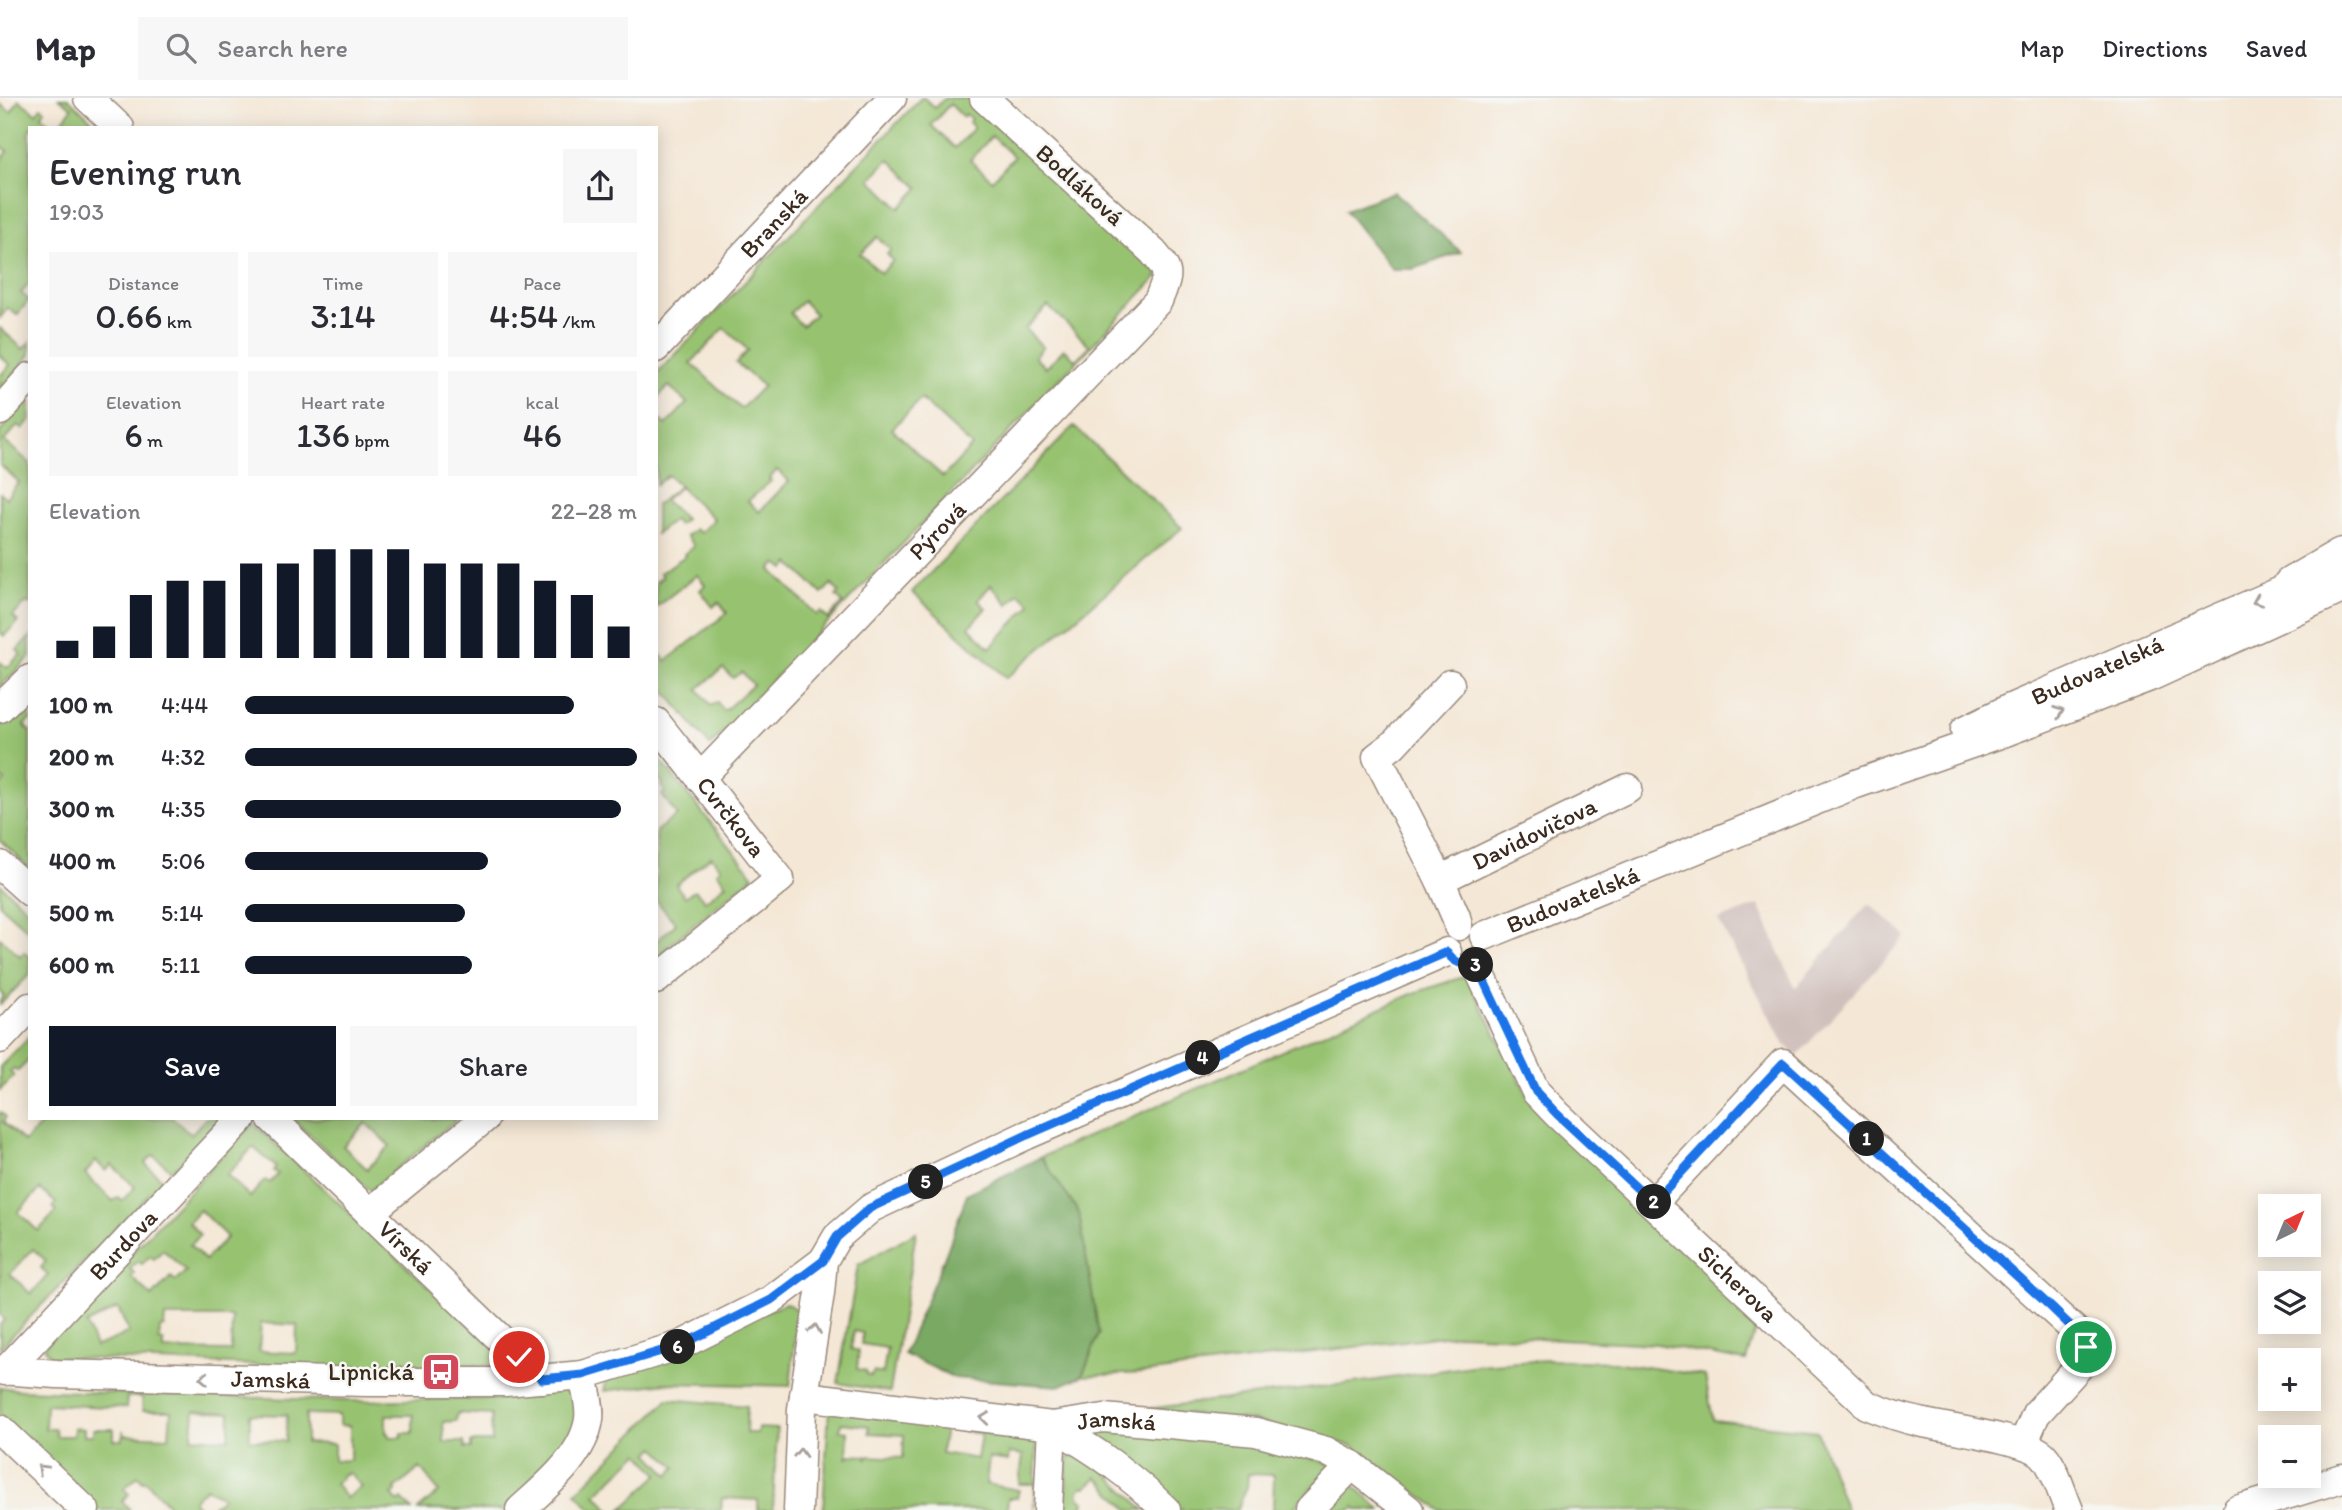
<!DOCTYPE html>
<html lang="en">
<head>
<meta charset="utf-8">
<style>
  :root { --surface:#fff; --page:#f7f7f7; --text:#2b2b33; --muted:#7c7c81; --line:#e1e1e2; --accent:#111827 }
  body { margin:0; font-family:Itim,sans-serif; background:var(--page); color:var(--text); height:100vh; display:flex; flex-direction:column; font-size:26px; white-space:nowrap }
  * { box-sizing:border-box; margin:0 }
  p { font-size:23px; color:var(--muted) }
  .icon { flex:none; width:38px; height:38px; fill:none; stroke:currentColor; stroke-width:2; stroke-linecap:round; stroke-linejoin:round }
  .map { position:relative; flex:1; overflow:hidden }
  .panel { position:absolute; left:28px; top:28px; width:630px; height:994px; display:flex; flex-direction:column; background:var(--surface); border-radius:0px; box-shadow:0 4px 18px #0003 }
  .panel>* { flex:none }
  .needle { width:46px; rotate:43deg }
  .fabs { position:absolute; left:2258px; top:1096px; display:grid; gap:14px }
  .fabs a { display:grid; place-items:center; width:63px; height:63px; border-radius:0px; background:var(--surface); box-shadow:0 4px 18px #0003; font-size:35px }
  .pin { position:absolute; display:grid; place-items:center; width:60px; height:60px; color:#fff; margin:-30px; border:4px solid #fff; border-radius:50%; box-shadow:0 2px 7px #0007 }
  .km { position:absolute; width:35px; height:35px; margin:-18px; border-radius:50%; background:#222; color:#fff; font-size:19px; line-height:35px; text-align:center }
  .round { display:grid; place-items:center; flex:none; width:74px; height:74px; border-radius:0px; background:var(--page) }
  .overview { display:flex; align-items:center; justify-content:space-between; height:119px; padding:0 21px }
  h1 { font-size:38px; font-weight:600; line-height:52px }
  .metrics { display:grid; grid-template-columns:repeat(3,1fr); gap:10px; height:119px; padding:7px 21px }
  .metrics div { display:grid; align-content:center; border-radius:0px; background:var(--page); text-align:center }
  .metrics b { font-size:35px; font-weight:600 }
  .metrics small { font-size:19px; font-weight:400 }
  .metrics p { font-size:19px }
  .chart { height:196px; padding:14px 21px }
  .chart p { display:flex; justify-content:space-between }
  .chart svg { width:100%; height:126px; margin-top:7px; stroke:var(--accent); stroke-width:6 }
  .button { display:flex; gap:14px; margin-top:auto; padding:14px 21px }
  .button a { flex:1; height:80px; border-radius:0px; background:var(--accent); color:#fff; font-size:28px; font-weight:600; line-height:80px; text-align:center }
  .button a+a { background:var(--page); color:var(--text) }
  ul { padding:0 21px; list-style:none; font-size:23px }
  li { display:grid; grid-template-columns:112px 84px 1fr; align-items:center; height:52px }
  li i { height:18px; border-radius:9px; background:var(--accent) }
  header { display:flex; align-items:center; gap:42px; box-sizing:border-box; height:98px; padding:0 35px; background:var(--surface); border-bottom:2px solid var(--line) }
  header strong { font-size:33px }
  nav { display:flex; gap:38px; margin-inline-start:auto; font-size:24px }
  .search { width:490px; height:63px; background:var(--page); display:flex; align-items:center; gap:18px; box-sizing:border-box; padding:0 24px; border-radius:0px; color:var(--muted); font-size:26px }
  .map>svg:first-child { display:block }
  .industrial { fill:#d0c0bc }
  .green { fill:#97c371; stroke:#697648; stroke-width:2; fill-rule:evenodd }
  .forest { fill:#79a963; stroke:#5a6a40; stroke-width:2 }
  .lines { fill:none; stroke-linecap:round; stroke-linejoin:round }
  .minor-casing { stroke:#98887a; stroke-width:31 }
  .highway-casing { stroke:#98887a; stroke-width:41 }
  .minor { stroke:#fff; stroke-width:28 }
  .highway { stroke:#fff; stroke-width:38 }
  .oneway { stroke:#a79f9a }
  .route-casing { stroke:#fff; stroke-width:14 }
  .route { stroke:#1a73e8; stroke-width:9 }
  .labels { text-anchor:middle; stroke-width:5; stroke-linejoin:round; paint-order:stroke }
  .street-label { font-size:24px; fill:#3b2a1e; stroke:#f6f6f2 }
  .poi-label { font-size:24px; fill:#3b2a1e; stroke:#f6f6f2; text-anchor:end }
</style>
</head>
<body>
<header>
<strong>Map</strong>
<div class="search"><svg class="icon" aria-label="search" viewBox="0 0 24 24"><circle cx="10" cy="10" r="6"/><path d="M15 15l6 6"/></svg>Search here</div>
<nav><a>Map</a><a>Directions</a><a>Saved</a></nav>
</header>
<div class="map">
<svg width="2342" height="1412" viewBox="0 0 2342 1412">
  <rect width="100%" height="100%" fill="#f6f6f2"/>
  <filter id="ink" filterUnits="userSpaceOnUse"><feTurbulence type="fractalNoise" baseFrequency=".0143" numOctaves="2"/><feDisplacementMap in="SourceGraphic" scale="14" xChannelSelector="R" yChannelSelector="G"/><feConvolveMatrix kernelMatrix="1 2 1 2 8 2 1 2 1" color-interpolation-filters="sRGB"/></filter>
  <filter id="wash" filterUnits="userSpaceOnUse"><feTurbulence type="fractalNoise" baseFrequency=".00686" numOctaves="4" result="noise"/><feDisplacementMap in="SourceGraphic" scale="28" xChannelSelector="R" yChannelSelector="G"/><feGaussianBlur stdDeviation="1.57" result="paint"/><feColorMatrix in="noise" values="0 0 0 0 0 0 0 0 0 0 0 0 0 0 0 0 0 1.4 0 .05"/><feComposite in="paint" operator="in"/></filter>
  <g filter="url(#wash)">
    <rect width="100%" height="100%" fill="#f4e7d5"/>
    <polygon class="industrial" points="1869,805 1906,838 1797,958 1785,947 1718,822 1759,807 1795,890"/>
    <g class="green">
      <polygon points="59,0 68,0 100,30 57,30 72,10"/>
      <path d="M 921,0 L 924,0 L 935,10 L 945,0 L 966,0 L 1159,177 L 710,648 L 656,582 L 656,552 L 666,563 L 727,515 L 719,504 L 713,509 L 700,492 L 705,487 L 697,477 L 656,509 L 656,484 L 662,479 L 660,475 L 685,458 L 684,456 L 694,448 L 686,438 L 695,431 L 700,435 L 714,421 L 680,389 L 664,402 L 685,421 L 678,427 L 674,422 L 656,436 L 656,407 L 680,388 L 668,377 L 656,387 L 656,329 L 658,327 L 656,318 L 666,327 L 687,305 L 669,288 L 656,301 L 656,277 ZM 950,6 L 963,19 L 966,16 L 971,21 L 969,24 L 974,30 L 955,50 L 931,27 ZM 992,38 L 1014,59 L 992,82 L 970,62 ZM 889,61 L 919,90 L 900,110 L 870,81 ZM 877,139 L 891,152 L 887,156 L 893,163 L 881,175 L 860,156 ZM 803,203 L 815,216 L 802,228 L 790,215 ZM 1048,208 L 1090,248 L 1076,262 L 1064,251 L 1046,270 L 1035,259 L 1043,249 L 1025,231 ZM 724,230 L 748,252 L 736,265 L 763,288 L 741,311 L 691,265 ZM 921,301 L 972,348 L 943,379 L 892,331 ZM 777,372 L 789,383 L 759,414 L 748,403 L 771,383 L 769,381 ZM 777,465 L 785,471 L 790,465 L 822,496 L 831,486 L 839,494 L 836,498 L 843,505 L 828,521 L 821,514 L 817,517 L 771,472 ZM 723,570 L 733,580 L 742,574 L 753,587 L 724,613 L 717,604 L 711,608 L 698,591 Z"/>
      <polygon points="19,2 36,15 41,9 45,12 41,18 56,30 30,30 30,185 21,195 29,202 17,217 8,210 0,220 0,64 8,53 0,47 0,6 11,14"/>
      <polygon points="0,230 23,251 30,244 30,257 0,292 0,278 10,267 0,258"/>
      <polygon points="30,299 30,322 22,331 18,327 4,343 30,365 30,506 27,504 13,518 18,524 4,538 0,534 0,395 6,400 19,384 0,367 0,334"/>
      <path d="M 1074,328 L 1182,430 L 1006,580 L 912,494 ZM 991,487 L 1008,506 L 1019,495 L 1031,506 L 990,550 L 969,529 L 986,510 L 978,502 Z"/>
      <polygon points="30,539 30,559 0,589 0,564 7,570 21,556 17,552"/>
      <polygon points="30,598 30,622 24,627 30,633 30,771 0,742 0,688 5,683 0,678 0,628"/>
      <path d="M 656,657 L 754,778 L 656,858 L 656,843 L 676,826 L 656,802 L 656,733 L 677,717 L 662,697 L 665,694 L 661,688 L 663,686 L 656,677 ZM 711,758 L 721,770 L 717,774 L 726,786 L 705,803 L 695,792 L 685,799 L 676,787 Z"/>
      <polygon points="0,786 30,814 30,834 0,807"/>
      <polygon points="0,840 20,858 24,854 30,859 30,876 0,907 0,903 4,898 0,894"/>
      <polygon points="1466,878 1528,998 1758,1222 1746,1263 1657,1246 1460,1236 1144,1275 1082,1278 1099,1236 1041,1059 1414,895"/>
      <polygon points="30,938 30,961 18,973 14,970 10,974 14,978 0,992 0,969"/>
      <path d="M 0,1014 L 6,1019 L 3,1024 L 24,1044 L 46,1022 L 45,1020 L 173,1020 L 191,1036 L 206,1020 L 222,1020 L 172,1073 L 153,1057 L 145,1066 L 163,1082 L 0,1250 L 0,1227 L 4,1222 L 0,1217 ZM 96,1063 L 106,1073 L 112,1067 L 135,1089 L 122,1103 L 118,1099 L 113,1103 L 85,1076 ZM 40,1091 L 56,1105 L 53,1109 L 57,1113 L 38,1133 L 18,1114 ZM 33,1151 L 46,1163 L 41,1170 L 48,1177 L 31,1196 L 10,1176 Z"/>
      <path d="M 291,1020 L 436,1021 L 458,1020 L 370,1093 ZM 366,1025 L 390,1048 L 367,1071 L 343,1048 Z"/>
      <path d="M 253,1025 L 500,1255 L 507,1267 L 306,1269 L 50,1259 L 44,1249 ZM 253,1049 L 276,1069 L 274,1073 L 278,1076 L 270,1085 L 265,1082 L 250,1099 L 227,1077 ZM 200,1112 L 227,1139 L 205,1162 L 190,1147 L 200,1137 L 188,1124 ZM 163,1152 L 186,1173 L 176,1183 L 171,1179 L 152,1199 L 131,1179 L 134,1175 L 130,1171 L 137,1163 L 142,1166 L 150,1158 L 154,1161 ZM 118,1210 L 129,1235 L 95,1249 L 86,1226 ZM 165,1219 L 232,1219 L 231,1253 L 164,1252 L 164,1244 L 159,1243 L 160,1230 L 164,1229 ZM 261,1225 L 297,1227 L 296,1255 L 259,1253 Z"/>
      <path d="M 916,1134 L 890,1294 L 838,1285 L 858,1167 ZM 854,1233 L 863,1235 L 861,1246 L 887,1250 L 883,1276 L 874,1274 L 871,1278 L 867,1277 L 866,1273 L 857,1271 L 859,1253 L 851,1251 Z"/>
      <polygon points="786,1205 798,1213 790,1288 666,1285 604,1293 608,1278"/>
      <polygon points="1547,1262 1613,1264 1705,1278 1713,1322 1817,1333 1846,1412 1440,1412 1353,1348 1253,1323 1147,1311 1377,1282 1478,1267"/>
      <path d="M 0,1289 L 21,1292 L 352,1303 L 528,1300 L 542,1290 L 569,1291 L 579,1311 L 577,1332 L 520,1400 L 503,1412 L 418,1412 L 439,1394 L 420,1370 L 395,1391 L 396,1394 L 392,1397 L 398,1404 L 402,1401 L 412,1412 L 209,1412 L 223,1399 L 206,1390 L 193,1402 L 201,1412 L 173,1412 L 145,1382 L 143,1383 L 138,1378 L 124,1391 L 129,1396 L 122,1403 L 130,1412 L 95,1412 L 0,1317 ZM 127,1299 L 142,1299 L 143,1313 L 171,1313 L 169,1339 L 125,1337 L 123,1332 L 123,1342 L 114,1342 L 114,1331 L 93,1331 L 93,1337 L 84,1337 L 84,1331 L 74,1330 L 73,1338 L 56,1338 L 55,1331 L 45,1331 L 46,1306 L 126,1310 ZM 194,1313 L 230,1315 L 229,1341 L 192,1339 ZM 457,1315 L 491,1317 L 492,1344 L 471,1344 L 471,1350 L 465,1350 L 464,1344 L 444,1344 L 443,1324 L 456,1323 ZM 250,1316 L 287,1317 L 286,1343 L 250,1342 ZM 306,1316 L 339,1317 L 339,1327 L 350,1328 L 350,1362 L 334,1363 L 334,1346 L 306,1345 ZM 386,1317 L 413,1317 L 413,1335 L 402,1335 L 402,1339 L 389,1339 L 388,1335 L 386,1335 ZM 350,1375 L 361,1389 L 346,1400 L 335,1386 L 342,1380 L 341,1377 Z"/>
      <path d="M 668,1301 L 747,1308 L 746,1335 L 757,1335 L 758,1330 L 777,1331 L 773,1412 L 758,1412 L 758,1402 L 722,1400 L 721,1412 L 621,1412 L 659,1376 L 639,1355 L 596,1396 L 610,1412 L 592,1412 L 576,1395 ZM 655,1349 L 676,1369 L 669,1377 L 649,1356 Z"/>
      <path d="M 829,1311 L 1037,1343 L 1034,1412 L 1035,1386 L 1019,1386 L 1023,1357 L 1009,1355 L 1008,1363 L 989,1360 L 986,1386 L 1019,1392 L 1017,1400 L 1008,1400 L 1007,1412 L 823,1412 ZM 841,1325 L 869,1328 L 869,1335 L 904,1337 L 903,1360 L 868,1358 L 867,1362 L 867,1358 L 849,1357 L 847,1361 L 848,1334 L 840,1333 ZM 945,1330 L 981,1336 L 977,1361 L 941,1355 Z"/>
      <polygon points="1097,1327 1261,1343 1332,1367 1292,1412 1273,1412 1274,1377 1248,1376 1247,1389 1237,1412 1175,1412 1092,1341"/>
      <polygon points="1086,1355 1145,1412 1129,1412 1097,1379 1087,1389 1082,1389 1079,1393 1079,1399 1085,1404 1082,1407 1087,1412 1065,1412 1068,1360"/>
      <polygon points="1350,1384 1381,1412 1358,1412 1355,1409 1352,1412 1323,1412"/>
    </g>
    <g class="forest">
      <polygon points="1394,94 1461,154 1413,171 1392,171 1345,112"/>
      <polygon points="1041,1059 1079,1115 1099,1236 1082,1278 1059,1288 955,1280 904,1256 947,1153 967,1096"/>
    </g>
  </g>
  <g filter="url(#ink)">
    <g class="lines">
      <g class="minor-casing">
        <g id="minor">
          <polyline points="88,0 120,30"/>
          <path id="s1" d="M 656,250 L 892,0"/>
          <polyline points="0,313 30,279"/>
          <polyline points="1450,586 1393,647 1377,659 1440,782 1456,819 1458,828"/>
          <polyline points="0,610 30,581"/>
          <path id="s2" d="M 656,624 L 780,781 L 656,882"/>
          <path id="s3" d="M 1965,632 L 2008,611 L 2309,481"/>
          <path id="s4" d="M 700,680 L 1158,203 C 1168,177 1172,176 1153,154 L 984,0"/>
          <polyline points="0,767 30,794"/>
          <path id="s5" d="M 1440,782 L 1628,690"/>
          <path id="s6" d="M 1484,838 L 1856,686 L 2008,633 L 2150,579 L 2342,491"/>
          <path id="s7" d="M 1475,864 L 1536,994 L 1557,1016 L 1867,1307 C 1884,1314 1901,1320 1919,1324 C 1944,1330 2030,1341 2044,1358 C 2055,1370 2062,1396 2069,1412"/>
          <polyline points="0,941 30,909"/>
          <path id="s8" d="M 271,1020 L 542,1281"/>
          <polyline points="1653,1105 1783,965 2081,1238 2086,1249 2083,1264 2036,1316 2023,1346"/>
          <polyline points="369,1115 485,1020"/>
          <path id="s9" d="M 0,1272 L 57,1276 L 367,1284 L 505,1284 L 583,1277 L 681,1247 L 771,1202 L 823,1163"/>
          <path id="s10" d="M 5,1273 L 242,1020"/>
          <path id="s11" d="M 804,1298 L 1052,1328 L 1104,1320 L 1256,1334 L 1326,1353 L 1352,1367 L 1409,1412"/>
          <path d="M 1052,1328 C 1096,1352 1130,1377 1166,1412"/>
          <polyline points="0,1331 85,1412"/>
          <path d="M 520,1412 C 545,1389 584,1358 589,1321 C 591,1307 585,1291 583,1277"/>
          <polyline points="798,1412 802,1311 820,1195 823,1163 837,1139 871,1110 1027,1037 1447,854"/>
          <polyline points="1048,1412 1052,1328"/>
          <polyline points="1309,1412 1352,1367"/>
          <polyline points="2237,1412 2342,1380"/>
        </g>
      </g>
      <g class="highway-casing">
        <polyline id="highway" points="2292,488 2342,459"/>
      </g>
      <use href="#minor" class="minor"/>
      <use href="#highway" class="highway"/>
    </g>
    <defs><path id="oneway-chevron" d="M-2-3.5L2.5 0L-2 3.5" fill="none" stroke-width="1.6" stroke-linecap="round" stroke-linejoin="round" transform="scale(1.75)"/></defs>
    <g class="oneway">
      <use href="#oneway-chevron" transform="translate(2257 503) rotate(157)"/>
      <use href="#oneway-chevron" transform="translate(2059 614) rotate(-20)"/>
      <use href="#oneway-chevron" transform="translate(815 1231) rotate(-81)"/>
      <use href="#oneway-chevron" transform="translate(204 1280) rotate(-178)"/>
      <use href="#oneway-chevron" transform="translate(985 1320) rotate(-173)"/>
      <use href="#oneway-chevron" transform="translate(800 1355) rotate(-88)"/>
      <use href="#oneway-chevron" transform="translate(42 1371) rotate(-136)"/>
    </g>
  </g>
  <g class="lines" filter="url(#ink)">
    <g class="route-casing">
      <path id="route" d="M 519,1259 L 542,1281 L 583,1277 L 681,1247 L 771,1202 L 823,1163 L 837,1139 L 870,1110 L 1027,1037 L 1447,854 C 1454,865 1463,868 1475,864 L 1536,994 L 1557,1016 L 1653,1105 L 1783,965 L 2052,1210 L 2081,1238 L 2086,1249"/>
    </g>
    <use href="#route" class="route"/>
  </g>
  <defs>
    <g id="bus-square" transform="scale(2.0125)"><rect x="-9" y="-9" width="18" height="18" rx="4" fill="#d1495b" stroke="#f6f6f2"/><path d="M-5-6H5V4H4V6H2V4H-2V6H-4V4H-5ZM-3.5-4V0h7V-4ZM-3.5 1.2v1.5H-2V1.2ZM2 1.2v1.5H3.5V1.2Z" fill="#fff"/></g>
  </defs>
  <g fill-rule="evenodd">
    <use href="#bus-square" x="441" y="1274"/>
  </g>
  <g class="labels">
    <g class="street-label">
      <text transform="translate(1080 87) rotate(42)" y="8">Bodláková</text>
      <text dy="8" stroke="none"><textPath href="#s1" startOffset="172">Branská</textPath></text>
      <text dy="8" stroke="none"><textPath href="#s4" startOffset="343">Pýrová</textPath></text>
      <text dy="8" stroke="none"><textPath href="#s3" startOffset="145">Budovatelská</textPath></text>
      <text dy="8" stroke="none"><textPath href="#s2" startOffset="121">Cvrčkova</textPath></text>
      <text dy="8" stroke="none"><textPath href="#s5" startOffset="105">Davidovičova</textPath></text>
      <text dy="8" stroke="none"><textPath href="#s6" startOffset="96">Budovatelská</textPath></text>
      <text dy="8" stroke="none"><textPath href="#s10" startOffset="173">Burdova</textPath></text>
      <text dy="8" stroke="none"><textPath href="#s8" startOffset="187">Vírská</textPath></text>
      <text dy="8" stroke="none"><textPath href="#s7" startOffset="422">Sicherova</textPath></text>
      <text dy="8" stroke="none"><textPath href="#s9" startOffset="271">Jamská</textPath></text>
      <text dy="8" stroke="none"><textPath href="#s11" startOffset="315">Jamská</textPath></text>
    </g>
    <g class="poi-label">
      <text x="414" y="1282">Lipnická</text>
    </g>
  </g>
</svg>
<div class="fabs">
<a><svg class="needle" viewBox="-14 -14 28 28"><path d="M0-13l5 13h-10z" fill="#e53935"/><path d="M0 13l5-13h-10z" fill="#7c7c81"/></svg></a>
<a><svg class="icon" aria-label="layers" viewBox="0 0 24 24"><path d="M12 4l9 5-9 5-9-5zM3 14l9 5 9-5"/></svg></a>
<a>+</a>
<a>−</a>
</div>
<div class="pin" style="left:2086px;top:1249px;background:#1e9e55"><svg class="icon" aria-label="arrive" viewBox="0 0 24 24"><path d="M6 21V4h12l-3 4 3 4H6"/></svg></div>
<div class="pin" style="left:519px;top:1259px;background:#d93025"><svg class="icon" aria-label="check" viewBox="0 0 24 24"><path d="M5 12l5 5 9-10"/></svg></div>
<b class="km" style="left:1867px;top:1041px">1</b>
<b class="km" style="left:1654px;top:1104px">2</b>
<b class="km" style="left:1476px;top:867px">3</b>
<b class="km" style="left:1203px;top:960px">4</b>
<b class="km" style="left:926px;top:1084px">5</b>
<b class="km" style="left:678px;top:1249px">6</b>
<section class="panel">
<div class="overview"><div><h1>Evening run</h1><p>19:03</p></div><a class="round"><svg class="icon" aria-label="share" viewBox="0 0 24 24"><path d="M12 15V3M7 8l5-5 5 5M5 13v7h14v-7"/></svg></a></div>
<div class="metrics">
<div><p>Distance</p><b>0.66<small> km</small></b></div>
<div><p>Time</p><b>3:14</b></div>
<div><p>Pace</p><b>4:54<small> /km</small></b></div>
</div>
<div class="metrics">
<div><p>Elevation</p><b>6<small> m</small></b></div>
<div><p>Heart rate</p><b>136<small> bpm</small></b></div>
<div><p>kcal</p><b>46</b></div>
</div>
<div class="chart"><p><span>Elevation</span>22–28 m</p>
<svg viewBox="0 0 160 44" preserveAspectRatio="none"><path d="M5 44V38M15 44V33M25 44V22M35 44V17M45 44V17M55 44V11M65 44V11M75 44V6M85 44V6M95 44V6M105 44V11M115 44V11M125 44V11M135 44V17M145 44V22M155 44V33"/></svg>
</div>
<ul>
<li><b>100 m</b>4:44<i style="width:84%"></i></li>
<li><b>200 m</b>4:32<i style="width:100%"></i></li>
<li><b>300 m</b>4:35<i style="width:96%"></i></li>
<li><b>400 m</b>5:06<i style="width:62%"></i></li>
<li><b>500 m</b>5:14<i style="width:56%"></i></li>
<li><b>600 m</b>5:11<i style="width:58%"></i></li>
</ul>
<div class="button"><a>Save</a><a>Share</a></div>
</section>
</div>
</body>
</html>
